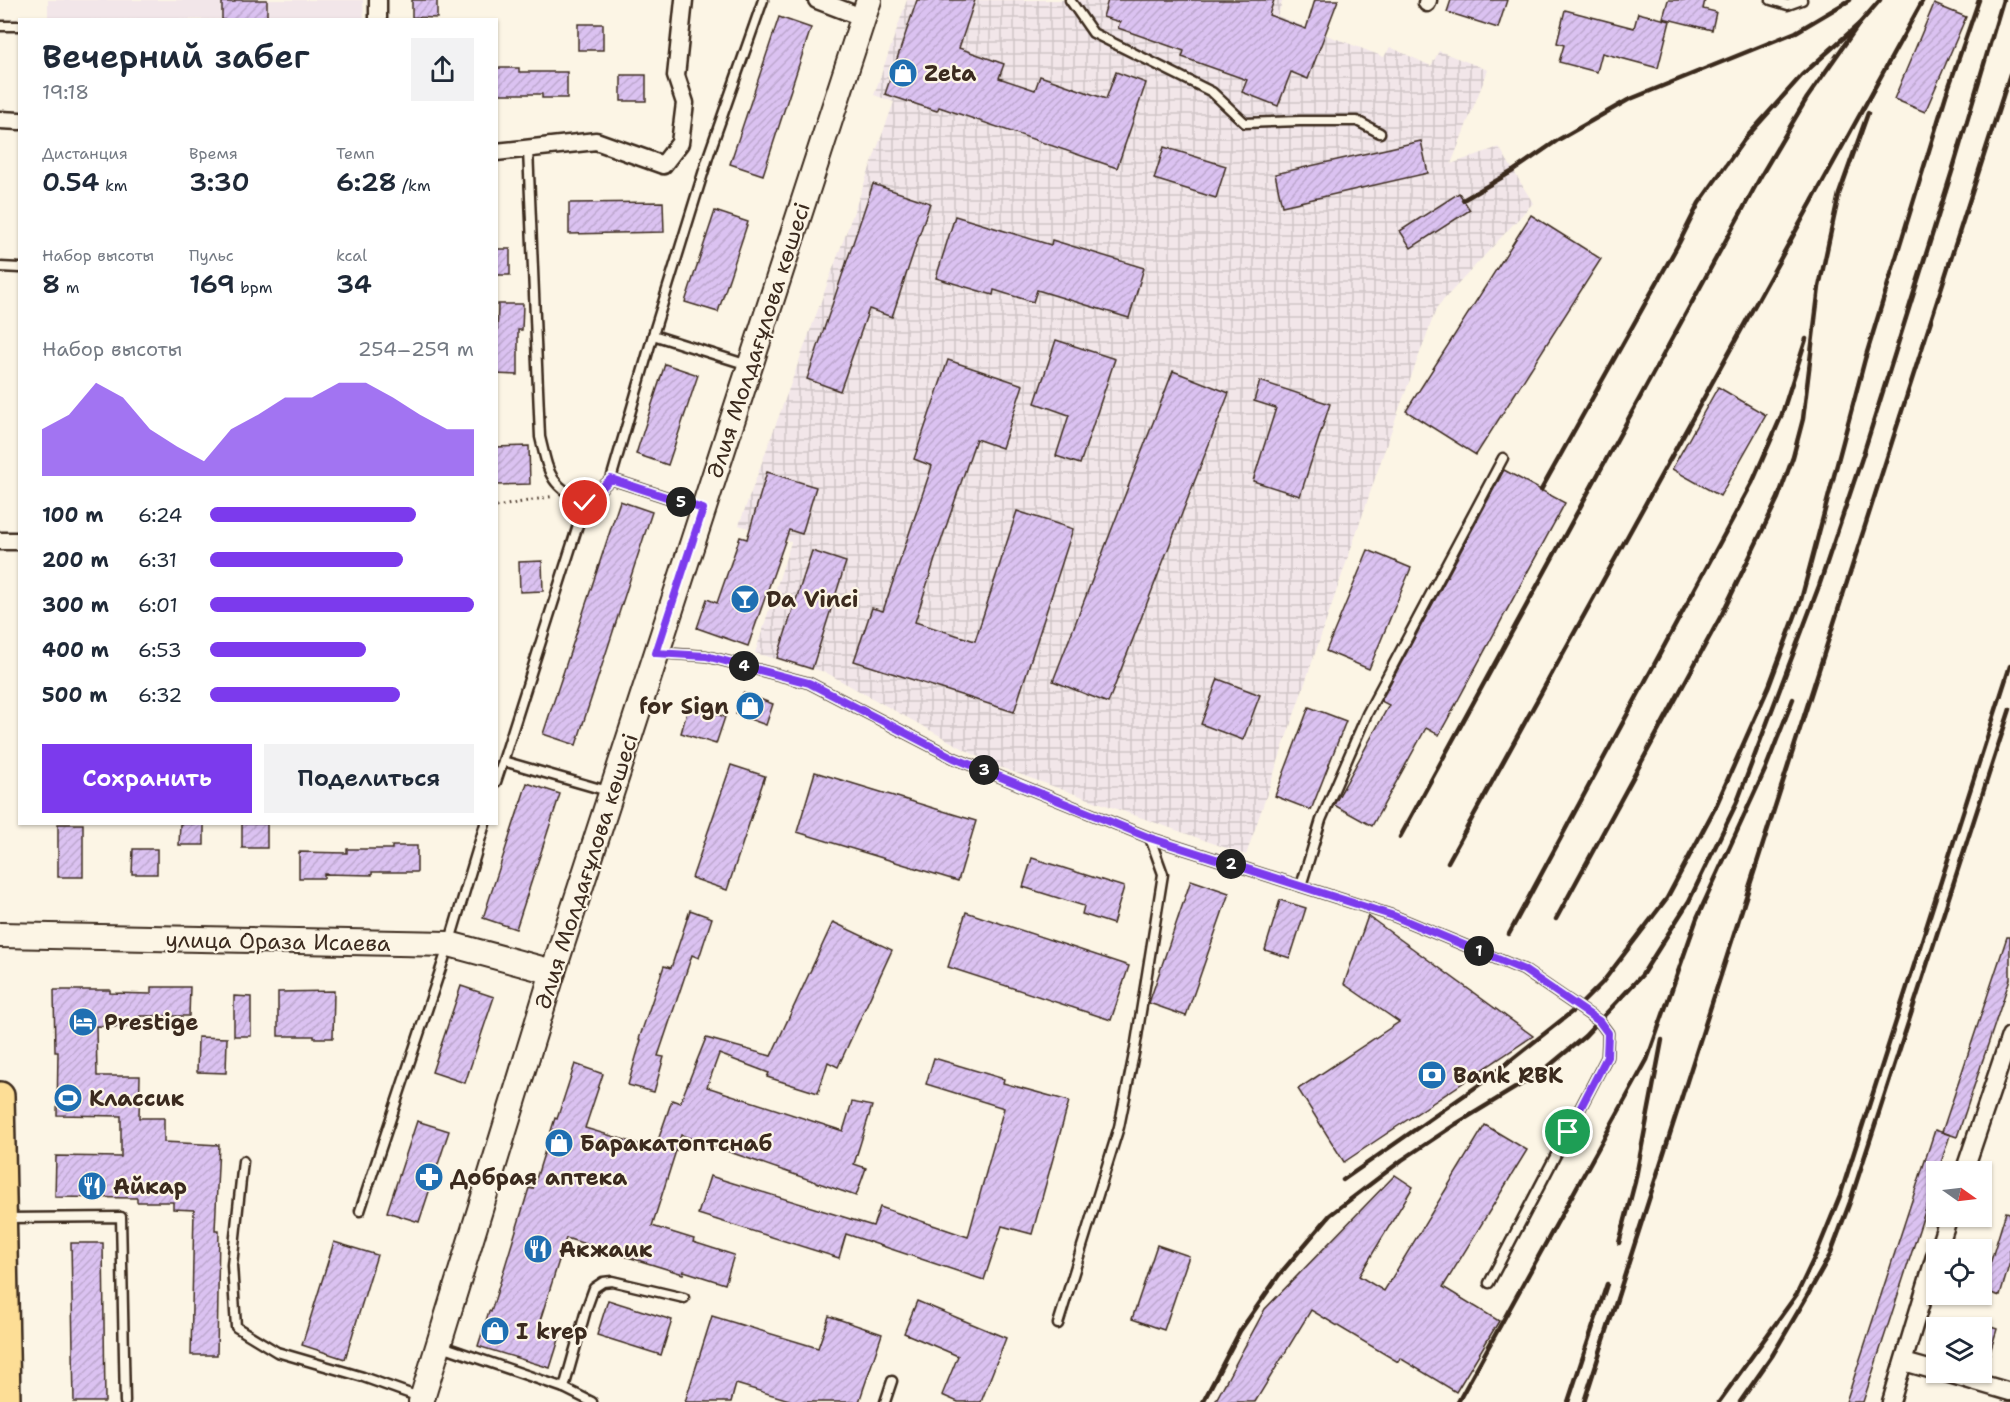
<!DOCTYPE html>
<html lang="ru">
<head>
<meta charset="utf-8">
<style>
  :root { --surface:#fff; --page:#f2f2f3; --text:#1f2937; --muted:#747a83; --accent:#7c3aed }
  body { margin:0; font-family:"Shantell Sans",sans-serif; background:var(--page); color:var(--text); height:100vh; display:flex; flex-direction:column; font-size:22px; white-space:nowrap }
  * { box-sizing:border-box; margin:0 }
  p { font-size:20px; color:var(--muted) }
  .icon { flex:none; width:33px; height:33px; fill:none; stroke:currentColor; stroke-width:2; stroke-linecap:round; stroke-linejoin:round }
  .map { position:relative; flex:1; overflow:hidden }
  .side { position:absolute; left:18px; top:18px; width:480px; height:807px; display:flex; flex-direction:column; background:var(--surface); border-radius:0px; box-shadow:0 2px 4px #0004 }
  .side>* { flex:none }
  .needle { width:39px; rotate:104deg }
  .fabs { position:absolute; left:1926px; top:1161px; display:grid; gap:12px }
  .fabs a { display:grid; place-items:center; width:66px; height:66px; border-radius:0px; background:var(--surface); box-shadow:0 2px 4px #0004; font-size:30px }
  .pin { position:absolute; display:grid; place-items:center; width:51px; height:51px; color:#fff; margin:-26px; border:3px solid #fff; border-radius:50%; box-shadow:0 2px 6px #0007 }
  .km { position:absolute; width:30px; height:30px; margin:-15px; border-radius:50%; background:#222; color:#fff; font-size:16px; line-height:30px; text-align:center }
  .round { display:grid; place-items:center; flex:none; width:63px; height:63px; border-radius:0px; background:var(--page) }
  .summary { display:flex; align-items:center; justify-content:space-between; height:102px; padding:0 24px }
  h1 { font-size:33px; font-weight:600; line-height:45px }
  .metrics { display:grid; grid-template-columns:repeat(3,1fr); gap:9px; height:102px; padding:6px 24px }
  .metrics div { display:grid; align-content:center }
  .metrics b { font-size:26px; font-weight:600 }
  .metrics small { font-size:16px; font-weight:400 }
  .metrics p { font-size:16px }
  .chart { height:168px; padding:12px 24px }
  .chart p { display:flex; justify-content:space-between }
  .chart svg { width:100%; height:108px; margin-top:6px; fill:var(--accent); opacity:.7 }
  .primary-button { display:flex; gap:12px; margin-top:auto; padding:12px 24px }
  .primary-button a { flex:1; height:69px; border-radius:0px; background:var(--accent); color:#fff; font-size:24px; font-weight:600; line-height:69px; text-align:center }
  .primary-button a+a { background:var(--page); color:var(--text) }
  ul { padding:0 24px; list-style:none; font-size:20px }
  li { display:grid; grid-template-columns:96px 72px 1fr; align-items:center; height:45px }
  li i { height:15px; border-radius:8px; background:var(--accent) }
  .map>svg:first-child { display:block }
  .built { fill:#f2e6e9 }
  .industrial { fill:url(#industrial-grid) }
  .building { fill:url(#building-hatch); stroke:#3b2a1e; stroke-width:1.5 }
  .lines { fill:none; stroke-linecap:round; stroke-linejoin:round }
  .lane-casing { stroke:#3b2a1e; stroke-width:13 }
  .street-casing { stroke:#3b2a1e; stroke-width:21 }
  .secondary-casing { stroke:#3b2a1e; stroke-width:28 }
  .primary-casing { stroke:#3b2a1e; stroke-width:32 }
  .path { stroke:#3b2a1e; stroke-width:3; stroke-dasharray:1.5 4.5; stroke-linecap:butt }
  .lane { stroke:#fcf5e5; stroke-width:8 }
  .street { stroke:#fcf5e5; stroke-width:16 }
  .secondary { stroke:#fcf5e5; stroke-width:24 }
  .primary { stroke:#fdde96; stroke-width:27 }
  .rail { stroke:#3b2a1e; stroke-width:4.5 }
  .route-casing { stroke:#fff; stroke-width:12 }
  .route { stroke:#7c3aed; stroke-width:8 }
  .labels { text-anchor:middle; stroke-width:4.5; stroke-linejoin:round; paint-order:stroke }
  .poi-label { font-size:22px; font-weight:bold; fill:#3b2a1e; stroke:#fcf5e5; text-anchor:start }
  .street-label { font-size:22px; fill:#3b2a1e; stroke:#fcf5e5 }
</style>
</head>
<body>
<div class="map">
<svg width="2010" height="1402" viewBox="0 0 2010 1402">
  <defs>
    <pattern id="industrial-grid" width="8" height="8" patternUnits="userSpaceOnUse" patternTransform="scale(1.5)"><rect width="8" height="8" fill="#f2e6e9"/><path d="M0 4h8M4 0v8" fill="none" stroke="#d0c5c7"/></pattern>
    <pattern id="building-hatch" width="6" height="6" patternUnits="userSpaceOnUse" patternTransform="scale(1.5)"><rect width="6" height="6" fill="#dbc2f1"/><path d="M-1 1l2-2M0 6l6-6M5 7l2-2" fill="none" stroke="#bda7ce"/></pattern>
  </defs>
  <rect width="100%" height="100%" fill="#fcf5e5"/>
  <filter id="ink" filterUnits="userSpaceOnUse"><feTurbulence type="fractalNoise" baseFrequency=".0167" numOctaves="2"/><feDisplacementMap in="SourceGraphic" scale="12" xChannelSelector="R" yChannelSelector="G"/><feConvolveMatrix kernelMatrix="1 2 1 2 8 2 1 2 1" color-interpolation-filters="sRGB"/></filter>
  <g filter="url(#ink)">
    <polygon class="built" points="48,0 363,0 364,19 48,20"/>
    <polygon class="industrial" points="907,0 1283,0 1277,16 1384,57 1390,47 1431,66 1439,51 1488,70 1451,164 1499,147 1533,203 1437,307 1395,420 1246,855 991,764 825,672 755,653 791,542 739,525 894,102 874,95"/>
    <g class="building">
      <polygon points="235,0 267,0 267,20 222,20 222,2 235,2"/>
      <polygon points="412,0 437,0 437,18 412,17"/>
      <polygon points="917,0 975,0 959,48 1004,64 999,78 1035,90 1040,76 1106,99 1116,72 1146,83 1117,168 939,107 937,111 885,94"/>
      <polygon points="1108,0 1274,0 1269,15 1306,29 1315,0 1338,0 1308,79 1291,72 1278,106 1242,92 1247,80 1182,57 1184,51 1118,28 1120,22 1103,17"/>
      <polygon points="1451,0 1507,0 1498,28 1447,12"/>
      <polygon points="1668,0 1705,0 1703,9 1716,12 1712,30 1663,18"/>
      <polygon points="1934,4 1966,17 1925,112 1894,99"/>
      <polygon points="1565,10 1634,28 1638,13 1670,21 1658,68 1602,53 1597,72 1559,62 1564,45 1557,43"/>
      <polygon points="779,17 811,28 763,175 730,164"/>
      <rect x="578" y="24" width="25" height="26"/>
      <polygon points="496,68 519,68 519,72 567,72 567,98 542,98 542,94 496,94"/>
      <rect x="621" y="75" width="25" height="26"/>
      <polygon points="1421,141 1428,173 1282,206 1275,174"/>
      <polygon points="1164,147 1226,166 1216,198 1154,179"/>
      <polygon points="873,184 930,203 892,317 869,309 840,391 807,379"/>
      <polygon points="1459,193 1470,210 1411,248 1400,231"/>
      <polygon points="663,202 664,232 569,234 569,203"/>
      <polygon points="715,211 748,222 718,312 685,302"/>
      <polygon points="1531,215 1601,259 1476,455 1406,411"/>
      <polygon points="955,216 1051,245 1052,240 1144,268 1129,318 1037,290 1033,302 994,290 993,295 936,278"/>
      <rect x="496" y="249" width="14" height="26"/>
      <polygon points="498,304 523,304 522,330 518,330 518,375 496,374"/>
      <polygon points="1056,340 1115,359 1080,464 1056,456 1069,415 1035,403"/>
      <polygon points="948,360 1023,385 1002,448 976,439 936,556 915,622 975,641 1017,511 1073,529 1014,712 854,661 872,608 883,611 932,466 914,459"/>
      <polygon points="665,364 698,375 668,465 636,454"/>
      <polygon points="1173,371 1229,393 1108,703 1053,681"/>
      <polygon points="1260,381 1330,404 1300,496 1253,481 1276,408 1254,401"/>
      <polygon points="1718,387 1766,415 1720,496 1672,469"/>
      <polygon points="529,446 530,484 496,485 496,447"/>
      <polygon points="1504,470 1565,503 1439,735 1426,728 1372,826 1334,805 1389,705 1381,701"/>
      <polygon points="767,472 816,487 802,534 789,530 748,646 697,628 707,599 717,603 740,537 747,539"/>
      <polygon points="620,501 652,512 576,745 543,734"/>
      <polygon points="1368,550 1411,568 1369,669 1326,651"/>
      <polygon points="812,551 846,562 812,669 777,658"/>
      <polygon points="542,561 543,591 520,592 519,562"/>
      <polygon points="1218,679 1260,695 1243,740 1201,724"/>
      <polygon points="743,693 773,704 766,725 736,714"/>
      <polygon points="689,705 725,717 716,744 681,733"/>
      <polygon points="1309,707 1346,721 1311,810 1275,796"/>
      <polygon points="731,765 765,776 727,890 692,878"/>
      <polygon points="815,772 976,821 958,881 797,832"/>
      <polygon points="527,783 560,794 516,929 483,918"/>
      <rect x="58" y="824" width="25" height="53"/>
      <polygon points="180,824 204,824 204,845 179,845"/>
      <rect x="242" y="824" width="25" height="24"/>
      <polygon points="392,846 417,846 417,872 372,872 372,875 324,874 324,878 299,878 299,852 347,853 347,849 392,849"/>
      <polygon points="133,849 157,849 157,874 132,874"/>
      <polygon points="1032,858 1124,887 1113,924 1082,914 1084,906 1023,887"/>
      <polygon points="1191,880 1229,893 1186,1016 1149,1003"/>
      <polygon points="1280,900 1306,908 1290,958 1265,950"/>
      <polygon points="690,910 712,918 699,958 692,955 658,1056 664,1057 654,1092 628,1085 641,1040 639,1039 664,966 671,968"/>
      <polygon points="966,912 1129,966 1111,1020 948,967"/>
      <polygon points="1368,916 1533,1036 1344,1162 1298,1089 1399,1022 1344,984"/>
      <polygon points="833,922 892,950 838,1067 828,1062 818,1093 767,1077 769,1073 719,1054 707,1087 843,1131 852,1102 872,1106 854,1164 866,1168 856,1196 681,1135 652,1226 694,1239 693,1242 734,1255 725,1284 684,1271 683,1274 566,1238 538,1327 561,1333 550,1368 478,1346 489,1311 491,1312 529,1188 533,1189 555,1118 557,1119 575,1064 603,1074 585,1128 655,1149 672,1100 680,1103 706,1038 771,1056"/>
      <polygon points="2007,937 2010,937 2010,979 1957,1137 1942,1132"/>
      <polygon points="461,986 494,997 465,1083 432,1072"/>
      <polygon points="151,987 190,987 189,1016 140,1016 140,1028 96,1026 97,1076 140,1076 139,1118 164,1118 164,1142 219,1145 215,1230 219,1230 217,1355 191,1355 194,1210 173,1209 173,1202 137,1202 137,1198 55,1197 56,1156 121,1157 121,1116 57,1115 58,1052 55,1052 54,990 110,990 110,993 151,994"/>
      <polygon points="334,991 333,1038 314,1038 314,1036 278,1036 278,992"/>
      <polygon points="234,996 251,997 251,1036 234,1036"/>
      <polygon points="198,1037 227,1038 226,1073 197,1072"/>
      <polygon points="934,1058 1004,1079 1003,1083 1069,1101 1032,1234 1002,1226 984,1280 846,1234 839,1258 698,1214 710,1176 873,1226 880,1207 968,1237 1004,1108 926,1084"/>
      <polygon points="417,1121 449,1131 419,1222 387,1212"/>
      <polygon points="1485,1125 1527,1150 1443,1287 1499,1321 1456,1392 1400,1358 1398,1362 1311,1310 1255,1402 1215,1402 1265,1309 1395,1175 1413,1187 1359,1276 1384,1291"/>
      <polygon points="1935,1130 1950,1135 1863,1402 1846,1402"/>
      <polygon points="2006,1212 2010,1213 2010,1262 2000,1296 1982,1290"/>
      <polygon points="334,1242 377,1255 345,1359 302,1345"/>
      <polygon points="71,1243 103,1243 105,1402 74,1402"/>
      <polygon points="1157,1245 1189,1256 1164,1330 1132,1319"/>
      <polygon points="608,1300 672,1320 661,1355 597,1335"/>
      <polygon points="917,1301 1006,1338 981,1402 958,1402 942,1395 958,1356 904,1333"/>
      <polygon points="712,1316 818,1348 829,1316 882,1334 859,1402 796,1402 736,1384 731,1402 685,1402"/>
      <polygon points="1982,1324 1997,1329 1985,1369 1982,1368"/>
    </g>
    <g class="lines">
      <g class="lane-casing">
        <g id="lane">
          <polyline points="1070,0 1093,33 1212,92 1245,123 1300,121 1357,121 1380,133"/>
          <polyline points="1771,0 1788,5 1802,0"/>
          <polyline points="0,26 20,26"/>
          <path d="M 528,149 L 540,437 C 549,474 549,485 585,503"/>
          <polyline points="0,267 20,268"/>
          <polyline points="653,335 611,479 703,509"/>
          <polyline points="748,365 653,335 709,154 763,0"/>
          <polyline points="660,653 706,656 809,683 954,758 1150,838 1394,916 1524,970 1599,1021 1608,1033 1607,1057 1489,1283"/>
          <polyline points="503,761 585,503 611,479"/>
          <polyline points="496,782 503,761 611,792"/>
          <polyline points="1301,886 1321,820 1367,714 1503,458"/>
          <polyline points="243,1161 232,1265 236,1327 277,1352 363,1377 419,1397"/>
          <polyline points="360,1211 449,944 485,824"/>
          <polyline points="6,1218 121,1217 125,1402"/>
          <polyline points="1058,1324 1119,1127 1135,1049 1163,874 1150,838"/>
          <polyline points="439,1345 564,1388 592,1402"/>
          <polyline points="564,1388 586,1310 594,1288 603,1282 612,1281 684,1298"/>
          <polyline points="885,1402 892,1381"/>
        </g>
      </g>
      <g class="street-casing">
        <g id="street">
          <polyline points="817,0 864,18"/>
          <polyline points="1427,3 1428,0"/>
          <polyline points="378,20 378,0"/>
          <polyline points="0,120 20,121"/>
          <polyline points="496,152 596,141 663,165 680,143 685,103 676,76 684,0"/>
          <polyline points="0,541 20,541"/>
          <polyline points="1964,1172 2010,1036"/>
          <polyline points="1938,1250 1949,1216"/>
          <polyline points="1904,1362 1936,1371"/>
          <polyline points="1942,1372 2010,1392"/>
          <polyline points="1891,1402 1936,1253"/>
        </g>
      </g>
      <g class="secondary-casing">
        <g id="secondary">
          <polyline points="0,935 449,944 553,972"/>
          <polyline points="421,1402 553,972 869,0"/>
        </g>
      </g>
      <g class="primary-casing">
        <polyline id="primary" points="0,1096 6,1402"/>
      </g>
      <polyline class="path" points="496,507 554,496"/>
      <use href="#lane" class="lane"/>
      <use href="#street" class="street"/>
      <use href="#secondary" class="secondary"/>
      <use href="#primary" class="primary"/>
      <g class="rail">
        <polyline points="1463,200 1513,171 1558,140 1628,100 1796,32 1850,0"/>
        <polyline points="1541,490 1679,243 1699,203 1744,140 1802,75 1859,24 1880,0"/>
        <polyline points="1400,837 1762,174 1807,98 1859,24"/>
        <polyline points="1448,862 1923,0"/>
        <polyline points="1556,919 1722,614 1778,498 1793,457 1803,419 1819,287 1839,194 1868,113"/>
        <polyline points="1509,934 1752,483 1781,417 1806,339"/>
        <polyline points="1343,1180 1486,1080 1578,1007 1602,983 1667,898 1715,808 1769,686 1801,600 1865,359 1946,95 1979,0"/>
        <polyline points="1619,1243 1635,1182 1662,1040"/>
        <polyline points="1203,1402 1240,1331 1279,1275 1330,1215 1402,1160 1456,1124 1543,1071 1585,1036 1642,975 1689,901 1737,802 1819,586 1862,458 1954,165 2003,0"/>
        <polyline points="1458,1402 1647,1060 1697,918 1765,770 1793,699"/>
        <polyline points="1568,1402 1607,1284"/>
        <polyline points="1584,1402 2010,74"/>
        <polyline points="1719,1402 1797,1294 1817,1252 1840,1196 2010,666"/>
        <polyline points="1740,1402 1772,1356 1806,1298 1830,1255 1850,1202 2010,709"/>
      </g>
    </g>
  </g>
  <g class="lines" filter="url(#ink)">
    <g class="route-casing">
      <polyline id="route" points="585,503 611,479 703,509 656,653 706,656 809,683 954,758 1150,838 1394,916 1524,970 1599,1021 1608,1033 1607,1057 1568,1132"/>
    </g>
    <use href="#route" class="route"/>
  </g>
  <defs>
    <g id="shop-disc" transform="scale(1.5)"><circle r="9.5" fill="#1f6fb2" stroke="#fcf5e5"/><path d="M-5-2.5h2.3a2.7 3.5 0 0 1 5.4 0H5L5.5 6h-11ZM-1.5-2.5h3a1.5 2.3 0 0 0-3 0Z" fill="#fff"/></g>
    <g id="bar-disc" transform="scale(1.5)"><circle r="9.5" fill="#1f6fb2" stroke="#fcf5e5"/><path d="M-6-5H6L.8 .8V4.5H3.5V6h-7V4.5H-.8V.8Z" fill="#fff"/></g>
    <g id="hotel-disc" transform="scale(1.5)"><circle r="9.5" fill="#1f6fb2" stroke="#fcf5e5"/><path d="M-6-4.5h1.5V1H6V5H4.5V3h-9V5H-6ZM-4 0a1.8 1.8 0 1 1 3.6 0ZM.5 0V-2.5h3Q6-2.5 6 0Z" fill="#fff"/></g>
    <g id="bank-disc" transform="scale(1.5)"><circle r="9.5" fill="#1f6fb2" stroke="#fcf5e5"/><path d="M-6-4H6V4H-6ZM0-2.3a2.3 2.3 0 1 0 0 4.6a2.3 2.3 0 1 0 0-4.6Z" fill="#fff"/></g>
    <g id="stadium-disc" transform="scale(1.5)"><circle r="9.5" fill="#1f6fb2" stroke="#fcf5e5"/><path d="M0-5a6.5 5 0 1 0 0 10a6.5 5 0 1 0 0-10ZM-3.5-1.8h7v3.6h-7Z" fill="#fff"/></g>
    <g id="pharmacy-disc" transform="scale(1.5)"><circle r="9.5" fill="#1f6fb2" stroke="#fcf5e5"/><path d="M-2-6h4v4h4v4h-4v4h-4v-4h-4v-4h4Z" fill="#fff"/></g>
    <g id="restaurant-disc" transform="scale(1.5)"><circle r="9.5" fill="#1f6fb2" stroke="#fcf5e5"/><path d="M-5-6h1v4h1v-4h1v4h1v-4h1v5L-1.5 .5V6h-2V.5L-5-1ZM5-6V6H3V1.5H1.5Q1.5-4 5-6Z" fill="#fff"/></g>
  </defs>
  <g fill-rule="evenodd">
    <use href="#shop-disc" x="903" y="73"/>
    <use href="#bar-disc" x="745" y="599"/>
    <use href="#shop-disc" x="750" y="706"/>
    <use href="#hotel-disc" x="83" y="1022"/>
    <use href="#bank-disc" x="1432" y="1075"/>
    <use href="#stadium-disc" x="68" y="1098"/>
    <use href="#shop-disc" x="559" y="1143"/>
    <use href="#pharmacy-disc" x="429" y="1177"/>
    <use href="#restaurant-disc" x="92" y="1186"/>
    <use href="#restaurant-disc" x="538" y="1249"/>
    <use href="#shop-disc" x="495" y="1331"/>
  </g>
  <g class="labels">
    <g class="poi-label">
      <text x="924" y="81">Zeta</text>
      <text x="766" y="607">Da Vinci</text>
      <text x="729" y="714" text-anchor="end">for Sign</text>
      <text x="104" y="1030">Prestige</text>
      <text x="1453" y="1083">Bank RBK</text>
      <text x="89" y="1106">Классик</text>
      <text x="580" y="1151">Баракатоптснаб</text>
      <text x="450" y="1185">Добрая аптека</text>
      <text x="113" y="1194">Айкар</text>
      <text x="559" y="1257">Акжаик</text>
      <text x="516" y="1339">I krep</text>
    </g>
    <g class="street-label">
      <text transform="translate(758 340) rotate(-72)" y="8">Әлия Молдағұлова көшесі</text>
      <text transform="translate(586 871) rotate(-72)" y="8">Әлия Молдағұлова көшесі</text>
      <text transform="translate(278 941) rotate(1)" y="8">улица Ораза Исаева</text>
    </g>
  </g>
</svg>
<div class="fabs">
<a><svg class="needle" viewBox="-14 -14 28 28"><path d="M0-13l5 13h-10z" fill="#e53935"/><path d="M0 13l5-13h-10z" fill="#747a83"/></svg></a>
<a><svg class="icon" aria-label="locate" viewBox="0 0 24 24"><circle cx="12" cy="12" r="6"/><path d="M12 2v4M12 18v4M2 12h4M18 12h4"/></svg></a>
<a><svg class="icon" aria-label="layers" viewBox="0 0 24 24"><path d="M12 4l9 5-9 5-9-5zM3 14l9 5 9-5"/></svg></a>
</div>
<div class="pin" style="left:1568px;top:1132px;background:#1e9e55"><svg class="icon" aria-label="arrive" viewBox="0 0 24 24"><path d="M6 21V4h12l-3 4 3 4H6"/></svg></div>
<div class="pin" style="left:585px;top:503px;background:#d93025"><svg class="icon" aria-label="check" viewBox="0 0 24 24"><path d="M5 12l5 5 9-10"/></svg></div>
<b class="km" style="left:1479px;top:951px">1</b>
<b class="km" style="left:1231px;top:864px">2</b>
<b class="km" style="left:984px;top:770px">3</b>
<b class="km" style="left:744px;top:666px">4</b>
<b class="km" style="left:681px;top:502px">5</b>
<section class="side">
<div class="summary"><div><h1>Вечерний забег</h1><p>19:18</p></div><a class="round"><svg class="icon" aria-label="share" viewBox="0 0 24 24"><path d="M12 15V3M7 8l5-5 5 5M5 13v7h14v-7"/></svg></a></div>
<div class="metrics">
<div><p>Дистанция</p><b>0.54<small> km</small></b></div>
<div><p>Время</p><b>3:30</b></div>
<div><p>Темп</p><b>6:28<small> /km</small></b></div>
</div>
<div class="metrics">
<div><p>Набор высоты</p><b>8<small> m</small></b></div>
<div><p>Пульс</p><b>169<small> bpm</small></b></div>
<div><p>kcal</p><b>34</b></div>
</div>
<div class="chart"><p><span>Набор высоты</span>254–259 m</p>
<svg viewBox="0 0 160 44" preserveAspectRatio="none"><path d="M0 44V25L10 19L20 6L30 12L40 25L50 32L60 38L70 25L80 19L90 12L100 12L110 6L120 6L130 12L140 19L150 25L160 25V44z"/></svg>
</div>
<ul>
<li><b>100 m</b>6:24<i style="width:78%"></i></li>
<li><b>200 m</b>6:31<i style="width:73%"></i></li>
<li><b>300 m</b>6:01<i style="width:100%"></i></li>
<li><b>400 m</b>6:53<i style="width:59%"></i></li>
<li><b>500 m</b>6:32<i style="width:72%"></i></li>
</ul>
<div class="primary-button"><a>Сохранить</a><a>Поделиться</a></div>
</section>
</div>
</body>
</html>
